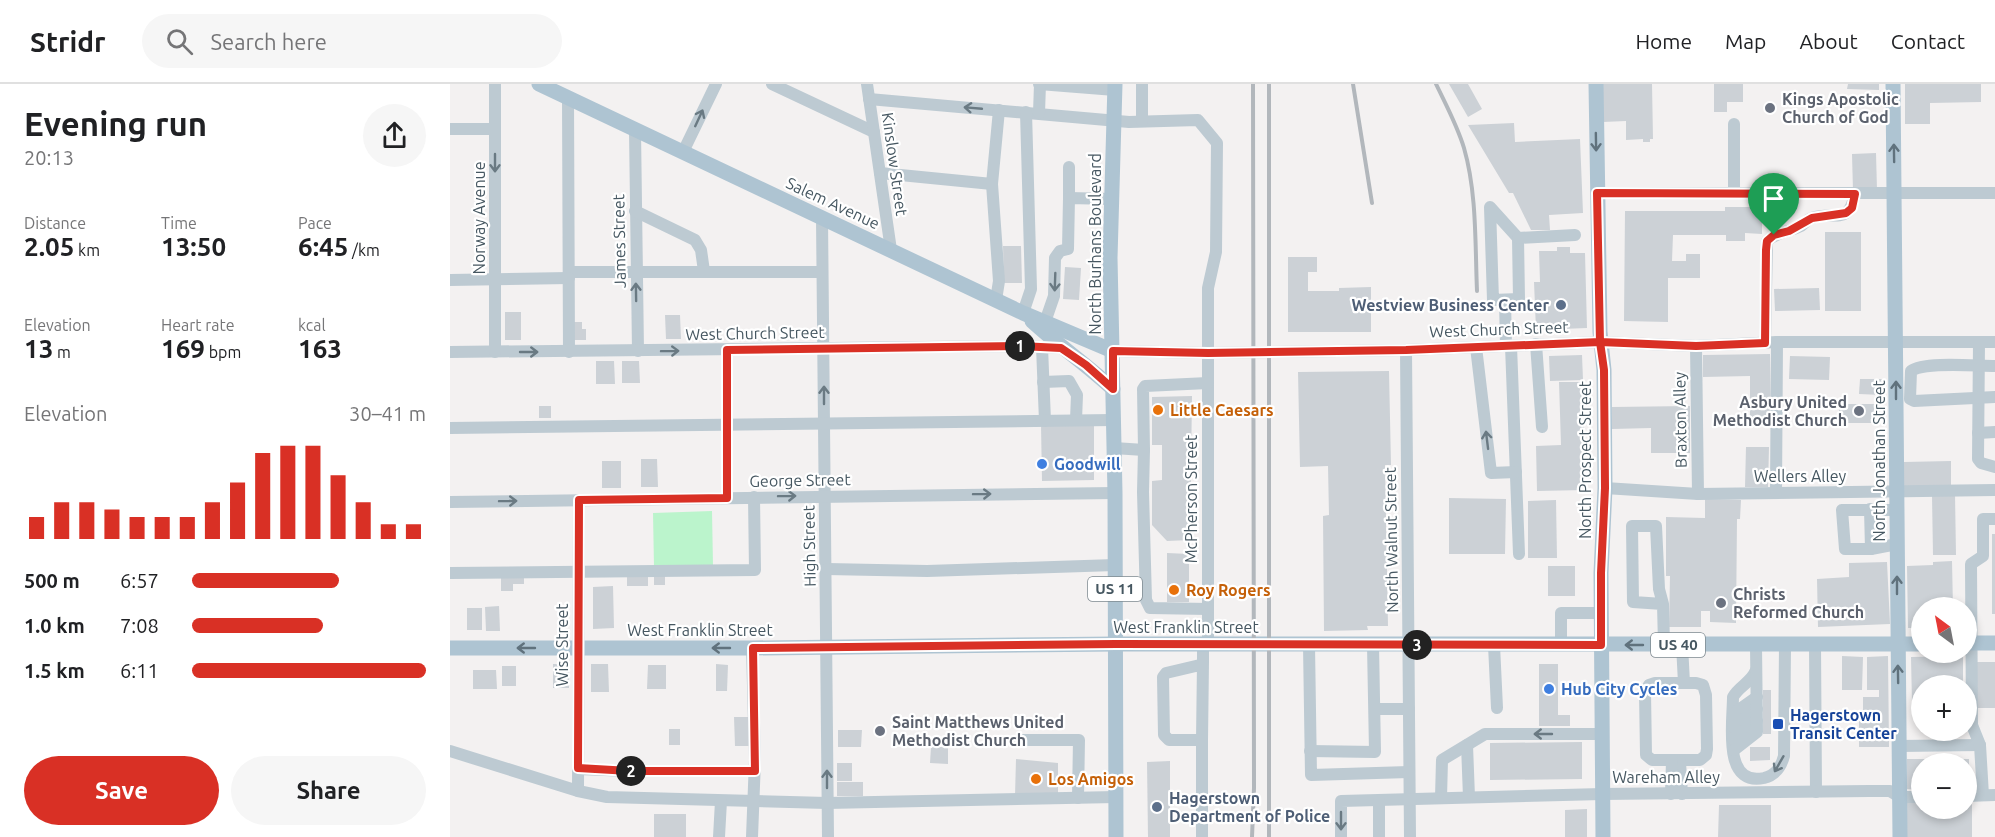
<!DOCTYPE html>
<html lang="en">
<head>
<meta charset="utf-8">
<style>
  :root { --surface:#fff; --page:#f6f6f6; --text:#202124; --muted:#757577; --line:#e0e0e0; --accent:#d93025 }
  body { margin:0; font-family:Ubuntu,sans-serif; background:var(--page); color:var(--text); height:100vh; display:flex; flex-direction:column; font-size:22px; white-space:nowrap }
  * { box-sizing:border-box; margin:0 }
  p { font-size:20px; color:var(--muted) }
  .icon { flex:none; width:33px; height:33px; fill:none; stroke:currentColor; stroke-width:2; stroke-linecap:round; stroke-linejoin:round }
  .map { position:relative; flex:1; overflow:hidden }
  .details { display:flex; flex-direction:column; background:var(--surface); width:450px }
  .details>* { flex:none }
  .needle { width:39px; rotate:328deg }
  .fabs { position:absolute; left:1461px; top:513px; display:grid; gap:12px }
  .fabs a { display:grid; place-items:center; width:66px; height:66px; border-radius:50%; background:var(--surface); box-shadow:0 3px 9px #0003; font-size:30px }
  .pin { position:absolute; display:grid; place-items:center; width:51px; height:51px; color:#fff; margin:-62px -26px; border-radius:50% 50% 50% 0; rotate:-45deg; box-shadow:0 0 6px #0007 }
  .pin .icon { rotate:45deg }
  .km { position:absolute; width:30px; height:30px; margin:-15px; border-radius:50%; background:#222; color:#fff; font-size:16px; line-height:30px; text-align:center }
  .round { display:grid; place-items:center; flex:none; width:63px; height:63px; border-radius:32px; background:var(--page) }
  .overview { display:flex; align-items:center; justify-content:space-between; height:102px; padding:0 24px }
  h1 { font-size:33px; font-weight:600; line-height:45px }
  .stats { display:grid; grid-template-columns:repeat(3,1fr); gap:9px; height:102px; padding:6px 24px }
  .stats div { display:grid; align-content:center }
  .stats b { font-size:26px; font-weight:600 }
  .stats small { font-size:16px; font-weight:400 }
  .stats p { font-size:16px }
  .chart { height:168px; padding:12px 24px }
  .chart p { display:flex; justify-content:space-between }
  .chart svg { width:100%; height:108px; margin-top:6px; stroke:var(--accent); stroke-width:6 }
  .cta { display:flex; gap:12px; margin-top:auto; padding:12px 24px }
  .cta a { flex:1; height:69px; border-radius:36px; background:var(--accent); color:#fff; font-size:24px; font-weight:600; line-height:69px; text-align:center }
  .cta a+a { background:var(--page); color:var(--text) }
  ul { padding:0 24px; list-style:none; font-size:20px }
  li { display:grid; grid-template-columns:96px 72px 1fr; align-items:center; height:45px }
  li i { height:15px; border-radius:8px; background:var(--accent) }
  header { display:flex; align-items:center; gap:36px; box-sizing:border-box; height:84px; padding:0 30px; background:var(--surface); border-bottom:2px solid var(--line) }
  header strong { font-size:28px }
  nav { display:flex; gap:33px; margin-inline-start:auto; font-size:21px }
  .search { width:420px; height:54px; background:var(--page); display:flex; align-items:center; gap:15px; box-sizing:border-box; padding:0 21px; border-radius:33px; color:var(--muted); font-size:22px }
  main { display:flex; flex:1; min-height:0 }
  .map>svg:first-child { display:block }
  .green { fill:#bbf4cc }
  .building { fill:#ccd1d6 }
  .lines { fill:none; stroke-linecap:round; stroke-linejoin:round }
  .minor { stroke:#bdcad2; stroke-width:12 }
  .major { stroke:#aec4d2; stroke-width:15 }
  .rail { stroke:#b2b7bc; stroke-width:4 }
  .oneway { stroke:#6a7a83 }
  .oneway2 { stroke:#60727d }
  .route-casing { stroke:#fff; stroke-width:12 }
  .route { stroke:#d93025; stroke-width:8 }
  .worship-dot { fill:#6b7280; stroke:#fff; stroke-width:2 }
  .service-dot { fill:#5c6f8a; stroke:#fff; stroke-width:2 }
  .food-dot { fill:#e8710a; stroke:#fff; stroke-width:2 }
  .shop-dot { fill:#3f7fe0; stroke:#fff; stroke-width:2 }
  .transit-dot { fill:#1a4fb4; stroke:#fff; stroke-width:2 }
  .labels { text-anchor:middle; stroke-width:4.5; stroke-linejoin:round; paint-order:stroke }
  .shield { fill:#fff; stroke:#7e8990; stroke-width:1.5 }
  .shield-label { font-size:15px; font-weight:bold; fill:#465761 }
  .worship-label { font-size:16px; font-weight:bold; fill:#5b616d; stroke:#fff; text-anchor:start }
  .street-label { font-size:16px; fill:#465761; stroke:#fff }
  .service-label { font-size:16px; font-weight:bold; fill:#4e5e75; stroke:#fff; text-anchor:end }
  .food-label { font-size:16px; font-weight:bold; fill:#c56008; stroke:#fff; text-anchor:start }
  .shop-label { font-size:16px; font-weight:bold; fill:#366cbe; stroke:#fff; text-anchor:start }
  .transit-label { font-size:16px; font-weight:bold; fill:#164399; stroke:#fff; text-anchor:start }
</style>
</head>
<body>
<header>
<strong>Stridr</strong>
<div class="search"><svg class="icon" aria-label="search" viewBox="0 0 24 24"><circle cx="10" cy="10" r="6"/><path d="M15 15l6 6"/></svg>Search here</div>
<nav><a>Home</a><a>Map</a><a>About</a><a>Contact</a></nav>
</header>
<main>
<section class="details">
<div class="overview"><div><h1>Evening run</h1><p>20:13</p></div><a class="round"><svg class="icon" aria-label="share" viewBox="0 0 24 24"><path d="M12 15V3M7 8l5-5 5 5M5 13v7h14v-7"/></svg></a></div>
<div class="stats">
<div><p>Distance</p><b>2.05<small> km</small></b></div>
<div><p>Time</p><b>13:50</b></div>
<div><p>Pace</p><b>6:45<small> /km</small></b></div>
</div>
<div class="stats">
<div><p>Elevation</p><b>13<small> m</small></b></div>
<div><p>Heart rate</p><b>169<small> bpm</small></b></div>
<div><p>kcal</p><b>163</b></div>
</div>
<div class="chart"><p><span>Elevation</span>30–41 m</p>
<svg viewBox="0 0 160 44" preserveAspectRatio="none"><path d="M5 44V35M15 44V29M25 44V29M35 44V32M45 44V35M55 44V35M65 44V35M75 44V29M85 44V21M95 44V9M105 44V6M115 44V6M125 44V18M135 44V29M145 44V38M155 44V38"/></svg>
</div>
<ul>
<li><b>500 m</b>6:57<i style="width:63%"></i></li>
<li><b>1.0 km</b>7:08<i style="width:56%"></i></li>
<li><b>1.5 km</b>6:11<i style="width:100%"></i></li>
</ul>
<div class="cta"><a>Save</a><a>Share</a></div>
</section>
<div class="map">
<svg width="1545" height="753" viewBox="0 0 1545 753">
  <rect width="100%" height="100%" fill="#f3f1f1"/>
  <polygon class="green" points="262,427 263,482 204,483 203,429"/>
  <g class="building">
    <polygon points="999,0 1018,0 1032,25 1018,33"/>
    <polygon points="1153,0 1202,0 1203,55 1200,55 1200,58 1193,58 1193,55 1176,56 1176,37 1153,38"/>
    <polygon points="1264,0 1293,0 1293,18 1277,18 1277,28 1264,28"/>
    <polygon points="1398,0 1429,0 1429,6 1397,5"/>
    <polygon points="1455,0 1531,0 1531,18 1480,19 1480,40 1455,40"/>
    <polygon points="1064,39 1065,58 1130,55 1133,129 1099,131 1100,146 1081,146 1063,109 1059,109 1018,41"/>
    <polygon points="1426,69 1427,106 1403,107 1402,70"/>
    <polygon points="1341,119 1341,133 1324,133 1323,120"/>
    <polygon points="1275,123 1312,123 1312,150 1295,149 1295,157 1276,157 1276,151 1223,151 1222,177 1236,177 1236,170 1250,170 1250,194 1218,194 1218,238 1174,237 1175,127 1275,127"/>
    <rect x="1375" y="148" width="36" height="79"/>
    <polygon points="553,162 571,162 572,199 554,199"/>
    <polygon points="1107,163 1120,163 1120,169 1135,169 1137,244 1086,246 1084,198 1090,198 1089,167 1107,167"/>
    <polygon points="838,173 867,173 867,188 858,188 858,207 889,207 889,204 921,203 921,248 838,248"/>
    <polygon points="615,183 631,184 629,216 613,215"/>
    <polygon points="1369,204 1370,226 1325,227 1324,205"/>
    <rect x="55" y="228" width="16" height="28"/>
    <polygon points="215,231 230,231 231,255 216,255"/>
    <polygon points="121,238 132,238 132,245 136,245 136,256 121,256"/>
    <polygon points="1320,270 1321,337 1300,337 1300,292 1253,293 1253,271"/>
    <polygon points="1132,271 1133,296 1100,297 1099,272"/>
    <polygon points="1340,272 1380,273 1379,296 1339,295"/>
    <polygon points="146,277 164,277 165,300 146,300"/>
    <polygon points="172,277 189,277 190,299 172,299"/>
    <polygon points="939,287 941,381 935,381 938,542 917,542 918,546 874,547 873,432 879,431 878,382 850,383 848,288"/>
    <polygon points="1410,295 1432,295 1432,311 1409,310"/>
    <polygon points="1109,298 1133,298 1135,406 1087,407 1086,362 1111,361"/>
    <polygon points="742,312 740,456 717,457 702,441 702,397 712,396 712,361 702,361 702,313"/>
    <polygon points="1389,320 1430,320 1430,339 1396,339 1396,334 1389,334"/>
    <rect x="89" y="322" width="12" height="12"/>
    <polygon points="1240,322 1240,369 1201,369 1201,344 1162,345 1162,323"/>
    <polygon points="644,340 644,396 592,397 591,341"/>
    <polygon points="1296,363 1319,363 1318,403 1295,403"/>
    <polygon points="191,375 207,375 208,403 191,403"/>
    <rect x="152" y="377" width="19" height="27"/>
    <polygon points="1501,377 1501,405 1454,405 1454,378"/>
    <polygon points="1505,411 1506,471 1483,471 1482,412"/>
    <polygon points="999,414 1056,415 1055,470 999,470"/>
    <polygon points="1255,415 1291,416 1290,435 1287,435 1286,539 1260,538 1260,527 1251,527 1251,543 1219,543 1220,492 1216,492 1216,433 1255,434"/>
    <polygon points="1106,416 1107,474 1078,474 1078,417"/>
    <rect x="1542" y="450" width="3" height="80"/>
    <polygon points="717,469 739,470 739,518 717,518"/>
    <polygon points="1502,477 1503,524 1472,524 1472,544 1458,544 1457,482 1483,481 1483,478"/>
    <polygon points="1437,478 1440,540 1368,543 1367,495 1399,493 1399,479"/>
    <rect x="1098" y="482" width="27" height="30"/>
    <polygon points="51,490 74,490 74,500 63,500 63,507 51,507"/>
    <rect x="177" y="491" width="21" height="11"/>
    <rect x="204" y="491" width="11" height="10"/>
    <polygon points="163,502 164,544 143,545 143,503"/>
    <polygon points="49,522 50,547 36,547 35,523"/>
    <rect x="17" y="524" width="15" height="22"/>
    <polygon points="1392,572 1413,573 1412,606 1392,606"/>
    <polygon points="1438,572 1439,663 1409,663 1409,637 1413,637 1413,613 1429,613 1429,606 1417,606 1417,573"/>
    <polygon points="1513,572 1513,602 1472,602 1472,619 1462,619 1461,573"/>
    <rect x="1526" y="578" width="19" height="46"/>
    <rect x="103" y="580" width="16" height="24"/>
    <polygon points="141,580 158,580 159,608 141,608"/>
    <polygon points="266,580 278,581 277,607 266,607"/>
    <polygon points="1089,580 1108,580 1108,631 1120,631 1120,642 1089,642"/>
    <polygon points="198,581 216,581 216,605 197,605"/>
    <rect x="52" y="582" width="14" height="20"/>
    <polygon points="23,586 46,586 47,605 23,605"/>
    <rect x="1313" y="606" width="8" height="44"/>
    <polygon points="284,633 302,633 302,662 285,662"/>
    <rect x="219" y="645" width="11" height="16"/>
    <polygon points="388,646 412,646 411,663 388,663"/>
    <polygon points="1132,658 1132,695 1040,696 1040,659"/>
    <polygon points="481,663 498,663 498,680 480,679"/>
    <polygon points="1300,663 1320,663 1320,676 1300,677"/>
    <polygon points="566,675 608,679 608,712 565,712"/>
    <polygon points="1457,675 1519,675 1519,695 1516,695 1516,680 1472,680 1472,706 1456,705"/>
    <polygon points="720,677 720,753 698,753 697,678"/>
    <rect x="387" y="679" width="15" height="18"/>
    <rect x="387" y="698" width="26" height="14"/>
    <polygon points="1457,718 1472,718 1472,724 1516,724 1516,718 1522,718 1522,753 1457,753"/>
    <polygon points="1269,721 1321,721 1321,753 1268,753"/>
    <polygon points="1137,725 1137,753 1115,753 1115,726"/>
    <rect x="204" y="730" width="32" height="23"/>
  </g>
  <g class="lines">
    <g class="minor">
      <polyline points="322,0 424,48"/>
      <polyline points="417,0 441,166"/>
      <polyline points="589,0 665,6"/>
      <polyline points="118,14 119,268"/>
      <polyline points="419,15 679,38 748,36 767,59 766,168 758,204 758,561"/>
      <polyline points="589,29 590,0"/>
      <polyline points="692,37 692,0"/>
      <polyline points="0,45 45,45"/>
      <polyline points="185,46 188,267"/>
      <polyline points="233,68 266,0"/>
      <polyline points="430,89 542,100 549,26"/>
      <polyline points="542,100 549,197 546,216"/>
      <polyline points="1147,109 1545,109"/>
      <polyline points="1284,109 1284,40"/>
      <polyline points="619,114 619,83"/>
      <polygon points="1040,123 1068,154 1069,215 1043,216"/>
      <polyline points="185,127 245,156 251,166 254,187"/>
      <polyline points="372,134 378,753"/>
      <polyline points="1068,154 1125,151"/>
      <polyline points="119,188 372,188"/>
      <polyline points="0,196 119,194"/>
      <polyline points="1055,216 1056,262"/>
      <polyline points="573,229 581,205 576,28"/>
      <polyline points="595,238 604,212 605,174 610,167 618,165 619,114 662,115"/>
      <polyline points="1529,258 1528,375 1531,379 1545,383"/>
      <path d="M 1315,259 L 1317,157 C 1327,148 1339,148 1351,142 C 1355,139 1358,135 1362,134 C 1385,126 1398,143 1405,110"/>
      <polyline points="1086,260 1092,343"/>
      <polyline points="1061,262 1069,470"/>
      <polyline points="1246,262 1248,410"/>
      <polyline points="592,263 595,337"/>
      <polyline points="1026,263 1041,389 1066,388"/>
      <polyline points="277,266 277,414"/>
      <polyline points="956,266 960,753"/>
      <polyline points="663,267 758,269 956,266 1150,258 1246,262 1327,258 1545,258"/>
      <polyline points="0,268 570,262 611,264"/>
      <polyline points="45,268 45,0"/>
      <path d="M 1545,282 C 1526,282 1474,277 1461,287 L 1460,315 L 1464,317 L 1545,313"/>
      <polyline points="593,298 619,297 627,311 626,336"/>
      <polyline points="0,344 663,336"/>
      <polyline points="1528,349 1545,348"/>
      <polyline points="664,364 694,366"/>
      <polyline points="1155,404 1248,410 1545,406"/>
      <polyline points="1326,408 1327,258"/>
      <polyline points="0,418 665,409"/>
      <polyline points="1420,425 1421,465"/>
      <polyline points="1447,460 1421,465 1395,465 1392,426 1448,426"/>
      <polyline points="377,485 477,487 665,481"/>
      <polyline points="0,489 305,486 304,413"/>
      <polyline points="1213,520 1183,518 1182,442 1206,442 1209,505 1213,520 1214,561"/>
      <polyline points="758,525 700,524 696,516 693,408 694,366 693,305 695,302 758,299"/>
      <polyline points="1365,560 1366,708"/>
      <polyline points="753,561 753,578 750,581 716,589 713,593 714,651 719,656 752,656 753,578"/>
      <polyline points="859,561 861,691 959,688"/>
      <polyline points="1044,561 1047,624"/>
      <polyline points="1111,561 1111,529 1151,529"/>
      <polyline points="1232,561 1234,599"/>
      <path d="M 1306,586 C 1302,598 1289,602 1283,613 C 1283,638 1272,703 1314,694 C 1326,691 1331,683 1334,672 L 1335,561"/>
      <polygon points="1205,599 1246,599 1253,601 1256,611 1257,665 1256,671 1250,676 1202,676 1196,671 1195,608 1199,601"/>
      <polyline points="925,625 959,625"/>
      <polyline points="1283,630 1307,613"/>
      <polyline points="1283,643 1307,625"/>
      <polyline points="1283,655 1307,637"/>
      <polyline points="570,656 629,656 628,714"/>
      <polyline points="752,656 752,753"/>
      <polyline points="1017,661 1019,713"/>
      <polyline points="1449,662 1530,661"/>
      <polyline points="1284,666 1307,648 1306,561"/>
      <polyline points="0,667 128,707 157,713 377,719 666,713"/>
      <polyline points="860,667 925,668 923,561"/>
      <polyline points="1230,678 1232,710"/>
      <polyline points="128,685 180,687 305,687"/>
      <polyline points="128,707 129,416"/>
      <polyline points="1221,710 1222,677"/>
      <polyline points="1533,711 1530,661 1522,641 1521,480 1533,472 1533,435 1545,435"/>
      <polyline points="1516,712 1545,711"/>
      <polyline points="991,714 992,676 1035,650 1152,650"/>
      <polyline points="269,753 271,717"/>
      <polyline points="302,753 305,676 302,564"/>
      <polyline points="891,753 891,717 1152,710 1419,707 1440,707 1450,713 1472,713"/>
      <polyline points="929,753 929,716"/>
    </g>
    <g class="major">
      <polyline points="89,0 573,229 663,267"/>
      <polyline points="665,0 660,174 665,409 666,753"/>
      <polyline points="1146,0 1150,248 1154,286 1155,404 1151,489 1153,753"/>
      <polyline points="1443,0 1450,753"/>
      <path d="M 582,237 C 608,261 637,281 663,305"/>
      <polyline points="1516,559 1545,559"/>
      <polyline points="0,564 302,564 666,560 1472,560"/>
    </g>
    <g class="rail">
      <polyline points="819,0 819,753"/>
      <polyline points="903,0 922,119"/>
      <path d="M 986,0 C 996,21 1007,41 1014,64 C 1027,109 1025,160 1027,207"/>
      <polyline points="802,753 804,704 803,0"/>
    </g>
  </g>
  <defs><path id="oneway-shaft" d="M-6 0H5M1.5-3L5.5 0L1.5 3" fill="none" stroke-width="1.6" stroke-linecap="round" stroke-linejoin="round" transform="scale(1.5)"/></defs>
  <g class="oneway">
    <use href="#oneway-shaft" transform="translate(523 24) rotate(-175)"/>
    <use href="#oneway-shaft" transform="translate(249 34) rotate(-65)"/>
    <use href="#oneway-shaft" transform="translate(45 79) rotate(90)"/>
    <use href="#oneway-shaft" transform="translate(605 198) rotate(92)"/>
    <use href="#oneway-shaft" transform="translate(186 208) rotate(-91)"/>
    <use href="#oneway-shaft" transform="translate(220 267) rotate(-1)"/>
    <use href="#oneway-shaft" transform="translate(79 268)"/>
    <use href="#oneway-shaft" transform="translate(374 311) rotate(-90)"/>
    <use href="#oneway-shaft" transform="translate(1037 356) rotate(-97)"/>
    <use href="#oneway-shaft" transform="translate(532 410) rotate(-1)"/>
    <use href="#oneway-shaft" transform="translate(337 412) rotate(-1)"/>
    <use href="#oneway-shaft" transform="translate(58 417) rotate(-1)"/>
    <use href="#oneway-shaft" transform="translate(1093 650) rotate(180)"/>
    <use href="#oneway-shaft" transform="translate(1329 680) rotate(120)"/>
    <use href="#oneway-shaft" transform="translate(377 695) rotate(-90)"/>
    <use href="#oneway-shaft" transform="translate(891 737) rotate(90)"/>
  </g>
  <g class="oneway2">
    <use href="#oneway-shaft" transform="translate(1146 58) rotate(89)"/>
    <use href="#oneway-shaft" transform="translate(1444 69) rotate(-91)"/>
    <use href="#oneway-shaft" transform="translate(1446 306) rotate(-90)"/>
    <use href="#oneway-shaft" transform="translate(1447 501) rotate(-90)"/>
    <use href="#oneway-shaft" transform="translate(1184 561) rotate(-180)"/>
    <use href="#oneway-shaft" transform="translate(76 564) rotate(180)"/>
    <use href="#oneway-shaft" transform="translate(271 564) rotate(-180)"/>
    <use href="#oneway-shaft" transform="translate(1448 590) rotate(-91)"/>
  </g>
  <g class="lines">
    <g class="route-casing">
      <polyline id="route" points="1324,151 1317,157 1316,166 1315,259 1246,262 1150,258 956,266 758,269 663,267 663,305 636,281 611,264 570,262 277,266 277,414 129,416 128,684 180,687 305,687 303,564 666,560 1151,561 1151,489 1155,404 1154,286 1150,258 1147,109 1405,110 1402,124 1396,129 1362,134 1339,147 1324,151"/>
    </g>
    <use href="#route" class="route"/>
  </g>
  <g class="worship-dot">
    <circle cx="1320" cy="24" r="6"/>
    <circle cx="1409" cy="327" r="6"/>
    <circle cx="1271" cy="519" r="6"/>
    <circle cx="430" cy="647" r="6"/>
  </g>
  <g class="service-dot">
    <circle cx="1111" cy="221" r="6"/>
    <circle cx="707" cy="723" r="6"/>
  </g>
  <g class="food-dot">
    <circle cx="708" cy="326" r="6"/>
    <circle cx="724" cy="506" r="6"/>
    <circle cx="586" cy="695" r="6"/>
  </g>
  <g class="shop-dot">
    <circle cx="592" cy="380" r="6"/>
    <circle cx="1099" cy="605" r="6"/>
  </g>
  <rect class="transit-dot" x="1322" y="634" width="12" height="12" rx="3"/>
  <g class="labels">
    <g class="shield">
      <rect x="638" y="493" width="54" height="24" rx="4.5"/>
      <rect x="1201" y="549" width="54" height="24" rx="4.5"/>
    </g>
    <g class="shield-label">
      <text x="665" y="510">US 11</text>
      <text x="1228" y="566">US 40</text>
    </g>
    <g class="worship-label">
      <text x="1332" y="21">Kings Apostolic<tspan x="1332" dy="18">Church of God</tspan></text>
      <text x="1397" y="324" text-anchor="end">Asbury United<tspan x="1397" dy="18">Methodist Church</tspan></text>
      <text x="1283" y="516">Christs<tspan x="1283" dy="18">Reformed Church</tspan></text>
      <text x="442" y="644">Saint Matthews United<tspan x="442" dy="18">Methodist Church</tspan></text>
    </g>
    <g class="street-label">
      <text transform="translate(445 80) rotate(82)" y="6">Kinslow Street</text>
      <text transform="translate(383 119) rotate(25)" y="6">Salem Avenue</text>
      <text transform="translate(29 134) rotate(-90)" y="6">Norway Avenue</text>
      <text transform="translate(169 157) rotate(-91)" y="6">James Street</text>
      <text transform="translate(645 160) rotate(-90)" y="6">North Burhans Boulevard</text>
      <text transform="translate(1049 245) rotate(-2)" y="6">West Church Street</text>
      <text transform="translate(305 249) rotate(-1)" y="6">West Church Street</text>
      <text transform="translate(1230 336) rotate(-91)" y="6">Braxton Alley</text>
      <text transform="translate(1135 376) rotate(-90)" y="6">North Prospect Street</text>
      <text transform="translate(1429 377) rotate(-90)" y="6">North Jonathan Street</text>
      <text x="1350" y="398">Wellers Alley</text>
      <text transform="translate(350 396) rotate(-1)" y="6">George Street</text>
      <text transform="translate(741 415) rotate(-90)" y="6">McPherson Street</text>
      <text transform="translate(941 456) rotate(-91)" y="6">North Walnut Street</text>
      <text transform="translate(359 462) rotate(-91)" y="6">High Street</text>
      <text x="736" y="549">West Franklin Street</text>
      <text x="250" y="552">West Franklin Street</text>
      <text transform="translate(112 561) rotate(-90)" y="6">Wise Street</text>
      <text x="1216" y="699">Wareham Alley</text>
    </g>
    <g class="service-label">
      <text x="1099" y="227">Westview Business Center</text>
      <text x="719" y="720" text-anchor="start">Hagerstown<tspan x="719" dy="18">Department of Police</tspan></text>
    </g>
    <g class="food-label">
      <text x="720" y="332">Little Caesars</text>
      <text x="736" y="512">Roy Rogers</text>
      <text x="598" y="701">Los Amigos</text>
    </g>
    <g class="shop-label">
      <text x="604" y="386">Goodwill</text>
      <text x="1111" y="611">Hub City Cycles</text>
    </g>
    <g class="transit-label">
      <text x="1340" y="637">Hagerstown<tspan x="1340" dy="18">Transit Center</tspan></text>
    </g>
  </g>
</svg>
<div class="fabs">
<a><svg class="needle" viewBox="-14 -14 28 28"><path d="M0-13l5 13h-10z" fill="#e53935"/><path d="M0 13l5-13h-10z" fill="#757577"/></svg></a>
<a>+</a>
<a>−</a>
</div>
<div class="pin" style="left:1324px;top:151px;background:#1e9e55"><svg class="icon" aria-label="arrive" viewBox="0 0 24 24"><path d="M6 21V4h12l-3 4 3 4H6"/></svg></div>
<b class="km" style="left:570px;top:262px">1</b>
<b class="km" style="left:181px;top:687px">2</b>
<b class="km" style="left:967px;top:561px">3</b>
</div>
</main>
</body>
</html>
